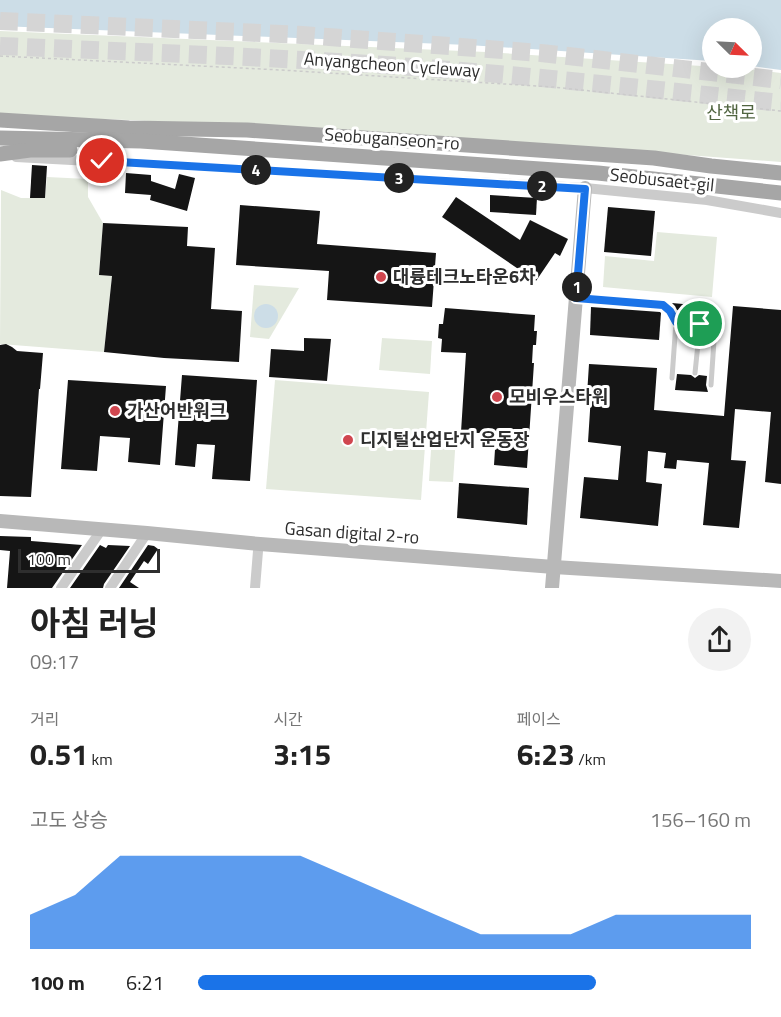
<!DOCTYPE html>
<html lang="ko">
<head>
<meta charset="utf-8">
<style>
  :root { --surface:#fff; --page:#f2f2f2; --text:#222; --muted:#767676; --accent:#1a73e8 }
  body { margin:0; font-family:"Titillium Web","Noto Sans KR",sans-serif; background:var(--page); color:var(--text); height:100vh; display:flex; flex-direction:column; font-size:22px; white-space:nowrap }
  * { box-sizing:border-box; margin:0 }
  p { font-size:20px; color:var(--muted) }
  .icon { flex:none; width:33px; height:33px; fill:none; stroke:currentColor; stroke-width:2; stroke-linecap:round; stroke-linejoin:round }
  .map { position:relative; height:588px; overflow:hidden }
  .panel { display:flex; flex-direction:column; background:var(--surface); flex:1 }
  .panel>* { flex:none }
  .needle { width:39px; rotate:114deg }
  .tools { position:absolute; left:702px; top:18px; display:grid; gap:12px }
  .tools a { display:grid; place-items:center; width:60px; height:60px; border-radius:50%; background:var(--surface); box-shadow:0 6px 24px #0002; font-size:30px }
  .scale { position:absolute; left:18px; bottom:15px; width:142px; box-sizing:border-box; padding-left:6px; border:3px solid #2e2e2e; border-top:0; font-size:16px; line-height:21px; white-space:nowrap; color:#2e2e2e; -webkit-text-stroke:4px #fff; paint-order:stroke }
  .pin { position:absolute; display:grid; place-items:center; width:51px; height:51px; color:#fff; margin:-26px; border:3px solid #fff; border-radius:50%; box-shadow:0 2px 6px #0007 }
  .km { position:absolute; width:30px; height:30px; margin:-15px; border-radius:50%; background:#222; color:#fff; font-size:16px; line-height:30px; text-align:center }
  .round { display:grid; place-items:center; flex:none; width:63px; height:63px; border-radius:32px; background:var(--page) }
  .head { display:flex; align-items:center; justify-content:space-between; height:102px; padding:0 30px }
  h1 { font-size:33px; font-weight:700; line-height:45px }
  .figures { display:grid; grid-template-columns:repeat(3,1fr); gap:9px; height:102px; padding:6px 30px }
  .figures div { display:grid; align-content:center }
  .figures b { font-size:30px; font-weight:700 }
  .figures small { font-size:16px; font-weight:400 }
  .figures p { font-size:16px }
  .chart { height:168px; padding:12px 30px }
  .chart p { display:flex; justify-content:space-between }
  .chart svg { width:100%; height:108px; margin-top:6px; fill:var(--accent); opacity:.7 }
  ul { padding:0 30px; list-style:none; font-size:20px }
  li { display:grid; grid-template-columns:96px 72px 1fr; align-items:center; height:45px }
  li i { height:15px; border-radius:8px; background:var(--accent) }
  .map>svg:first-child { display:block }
  .green { fill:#e4eade }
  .water { fill:#ccdde7 }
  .building { fill:#151515 }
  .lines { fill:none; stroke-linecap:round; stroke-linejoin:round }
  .highway-tunnel { stroke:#d5d5d5; stroke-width:18; stroke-dasharray:18 9; stroke-linecap:butt }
  .path { stroke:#cbcbcb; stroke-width:1.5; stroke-dasharray:3 3; stroke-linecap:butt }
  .lane { stroke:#cbcbcb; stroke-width:5 }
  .street { stroke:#cbcbcb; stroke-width:10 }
  .secondary { stroke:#b8b8b8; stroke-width:14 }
  .primary { stroke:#a6a6a6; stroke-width:15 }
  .route-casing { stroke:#fff; stroke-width:12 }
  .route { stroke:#1a73e8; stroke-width:8 }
  .poi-dot { fill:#d0464f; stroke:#fff; stroke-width:2 }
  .labels { text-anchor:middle; stroke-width:6; stroke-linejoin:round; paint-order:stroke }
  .street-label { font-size:18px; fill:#2e2e2e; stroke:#fff }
  .park-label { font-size:18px; fill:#516541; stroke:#fff }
  .poi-label { font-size:18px; font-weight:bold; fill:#2e2e2e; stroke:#fff; text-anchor:start }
</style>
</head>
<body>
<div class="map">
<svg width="781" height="588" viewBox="0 0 781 588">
  <rect width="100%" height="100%" fill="#fff"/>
  <g class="green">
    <path d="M 0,31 L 486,52 L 748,69 L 781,73 L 781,162 C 521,143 261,122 0,116 Z"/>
    <polygon points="47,177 88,179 88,197 103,223 99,275 112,276 104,352 0,344 1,190 21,198 45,198"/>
    <polygon points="657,232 717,237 712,297 603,287 605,256 654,261"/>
    <polygon points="254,285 299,288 269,339 250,337"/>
    <polygon points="382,338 432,341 430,374 379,370"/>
    <polygon points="275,380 429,392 421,500 266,489"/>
    <polygon points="432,434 456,436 453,482 429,481"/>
  </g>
  <g class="water">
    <polygon points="0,0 781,0 781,70 752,66 752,28 712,28 712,61 468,45 0,26"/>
    <circle cx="266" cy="316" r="12"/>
  </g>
  <g class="building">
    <polygon points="32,165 47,166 45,198 30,198"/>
    <polygon points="126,173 151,175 151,181 175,189 179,174 195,178 187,211 150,200 151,195 125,193"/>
    <polygon points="490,195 537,198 536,215 490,212"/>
    <polygon points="456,197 520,240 530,220 568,239 560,256 555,253 536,281 442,217"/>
    <polygon points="240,205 320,211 317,244 436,253 432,307 327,300 329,271 236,265"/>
    <polygon points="608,207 655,211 651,256 604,252"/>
    <polygon points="103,223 188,227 187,246 215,248 211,309 242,311 239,362 164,358 104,352 112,276 99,275"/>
    <polygon points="672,303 715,307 714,314 677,310 675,306"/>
    <polygon points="733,306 781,310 781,484 765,482 771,412 735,409 731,460 746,461 739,528 703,525 709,463 677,460 676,469 664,468 666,453 648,451 646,482 662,484 658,526 580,518 584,477 618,480 621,446 588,442 591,395 587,395 589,364 657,368 654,410 724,416"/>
    <polygon points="591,307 660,312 661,313 659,340 590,335"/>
    <polygon points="445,308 535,315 534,331 537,331 536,345 533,345 532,363 534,363 527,468 494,465 496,434 461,432 466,353 441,352 442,339 438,338 439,324 443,324"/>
    <polygon points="304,338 331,339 327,381 269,377 271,349 304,351"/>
    <polygon points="6,344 12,347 17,351 43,353 40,389 39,389 31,497 0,496 0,345"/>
    <polygon points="677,374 691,375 695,378 699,375 707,376 706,385 708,392 675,390"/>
    <polygon points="182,375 257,380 250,481 212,479 215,445 197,444 195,467 175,465"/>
    <polygon points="68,380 166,386 160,465 128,462 130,438 100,436 97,471 61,469"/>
    <polygon points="459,483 529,488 527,525 457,518"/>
    <polygon points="0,536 31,537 31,541 82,545 52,588 7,588 10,551 0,550"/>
    <polygon points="100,545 106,548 108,545 130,546 104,584 103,588 70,588"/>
    <polygon points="148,545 154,546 158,549 148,564 144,561 130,582 139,588 119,588"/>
  </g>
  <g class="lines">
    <g class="highway-tunnel">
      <polyline points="0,21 302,35 541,53 781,80"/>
      <path d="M 0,46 C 137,52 274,57 412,67 C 535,76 658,90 781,103"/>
    </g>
    <polyline class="path" points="0,56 281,70 553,87 781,111"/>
    <g class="lane">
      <polyline points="695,373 700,324"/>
      <polyline points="672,378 676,322 715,326 711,385"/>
    </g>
    <g class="street">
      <polyline points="16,157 585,188 707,200 781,213"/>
      <polyline points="576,298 663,305 670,311"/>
      <polyline points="61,588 102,529"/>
      <polyline points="110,588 147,533"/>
      <polyline points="255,588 258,551"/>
    </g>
    <g class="secondary">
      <polyline points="0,521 147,533 260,544 554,567 781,581"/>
      <polyline points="552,588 585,188"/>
    </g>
    <g class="primary">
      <polyline points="0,120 129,128 247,130 654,158 711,166 781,173"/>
      <polyline points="0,138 141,141 598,173 781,193"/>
      <polyline points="0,154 30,150 70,150"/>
    </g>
  </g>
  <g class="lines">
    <g class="route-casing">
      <polyline id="route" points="102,161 585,189 576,298 663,305 670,311 676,322 700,324"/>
    </g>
    <use href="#route" class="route"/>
  </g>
  <g class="poi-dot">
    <circle cx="381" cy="277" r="6"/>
    <circle cx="497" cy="397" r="6"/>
    <circle cx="115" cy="411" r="6"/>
    <circle cx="348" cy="440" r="6"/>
  </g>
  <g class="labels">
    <g class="street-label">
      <text transform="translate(392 65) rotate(4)" y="6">Anyangcheon Cycleway</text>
      <text transform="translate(392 139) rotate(4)" y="6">Seobuganseon-ro</text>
      <text transform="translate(662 180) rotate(6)" y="6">Seobusaet-gil</text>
      <text transform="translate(352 533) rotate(4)" y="6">Gasan digital 2-ro</text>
    </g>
    <g class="park-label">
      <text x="731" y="119">산책로</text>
    </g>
    <g class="poi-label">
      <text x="393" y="283">대륭테크노타운6차</text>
      <text x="509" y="403">모비우스타워</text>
      <text x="127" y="417">가산어반워크</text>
      <text x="360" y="446">디지털산업단지 운동장</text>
    </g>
  </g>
</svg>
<div class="tools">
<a><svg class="needle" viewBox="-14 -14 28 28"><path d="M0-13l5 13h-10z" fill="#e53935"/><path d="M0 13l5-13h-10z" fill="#767676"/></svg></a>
</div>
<div class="scale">100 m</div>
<div class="pin" style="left:700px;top:324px;background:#1e9e55"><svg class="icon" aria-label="arrive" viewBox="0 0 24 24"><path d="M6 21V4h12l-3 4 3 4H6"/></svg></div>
<div class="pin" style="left:102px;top:161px;background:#d93025"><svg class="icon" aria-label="check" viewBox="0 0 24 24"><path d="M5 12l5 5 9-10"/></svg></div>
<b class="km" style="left:577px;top:287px">1</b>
<b class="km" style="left:542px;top:186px">2</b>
<b class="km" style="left:399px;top:178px">3</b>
<b class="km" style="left:256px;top:170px">4</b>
</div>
<section class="panel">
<div class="head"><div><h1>아침 러닝</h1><p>09:17</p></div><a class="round"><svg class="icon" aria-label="share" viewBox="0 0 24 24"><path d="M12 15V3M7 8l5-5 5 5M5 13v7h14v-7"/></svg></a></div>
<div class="figures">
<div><p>거리</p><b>0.51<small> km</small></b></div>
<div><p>시간</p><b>3:15</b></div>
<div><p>페이스</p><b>6:23<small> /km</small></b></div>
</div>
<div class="chart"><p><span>고도 상승</span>156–160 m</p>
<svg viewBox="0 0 160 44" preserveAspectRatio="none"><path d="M0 44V30L10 22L20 6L30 6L40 6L50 6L60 6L70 14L80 22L90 30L100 38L110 38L120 38L130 30L140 30L150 30L160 30V44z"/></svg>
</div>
<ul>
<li><b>100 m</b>6:21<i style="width:72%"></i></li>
</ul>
</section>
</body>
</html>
